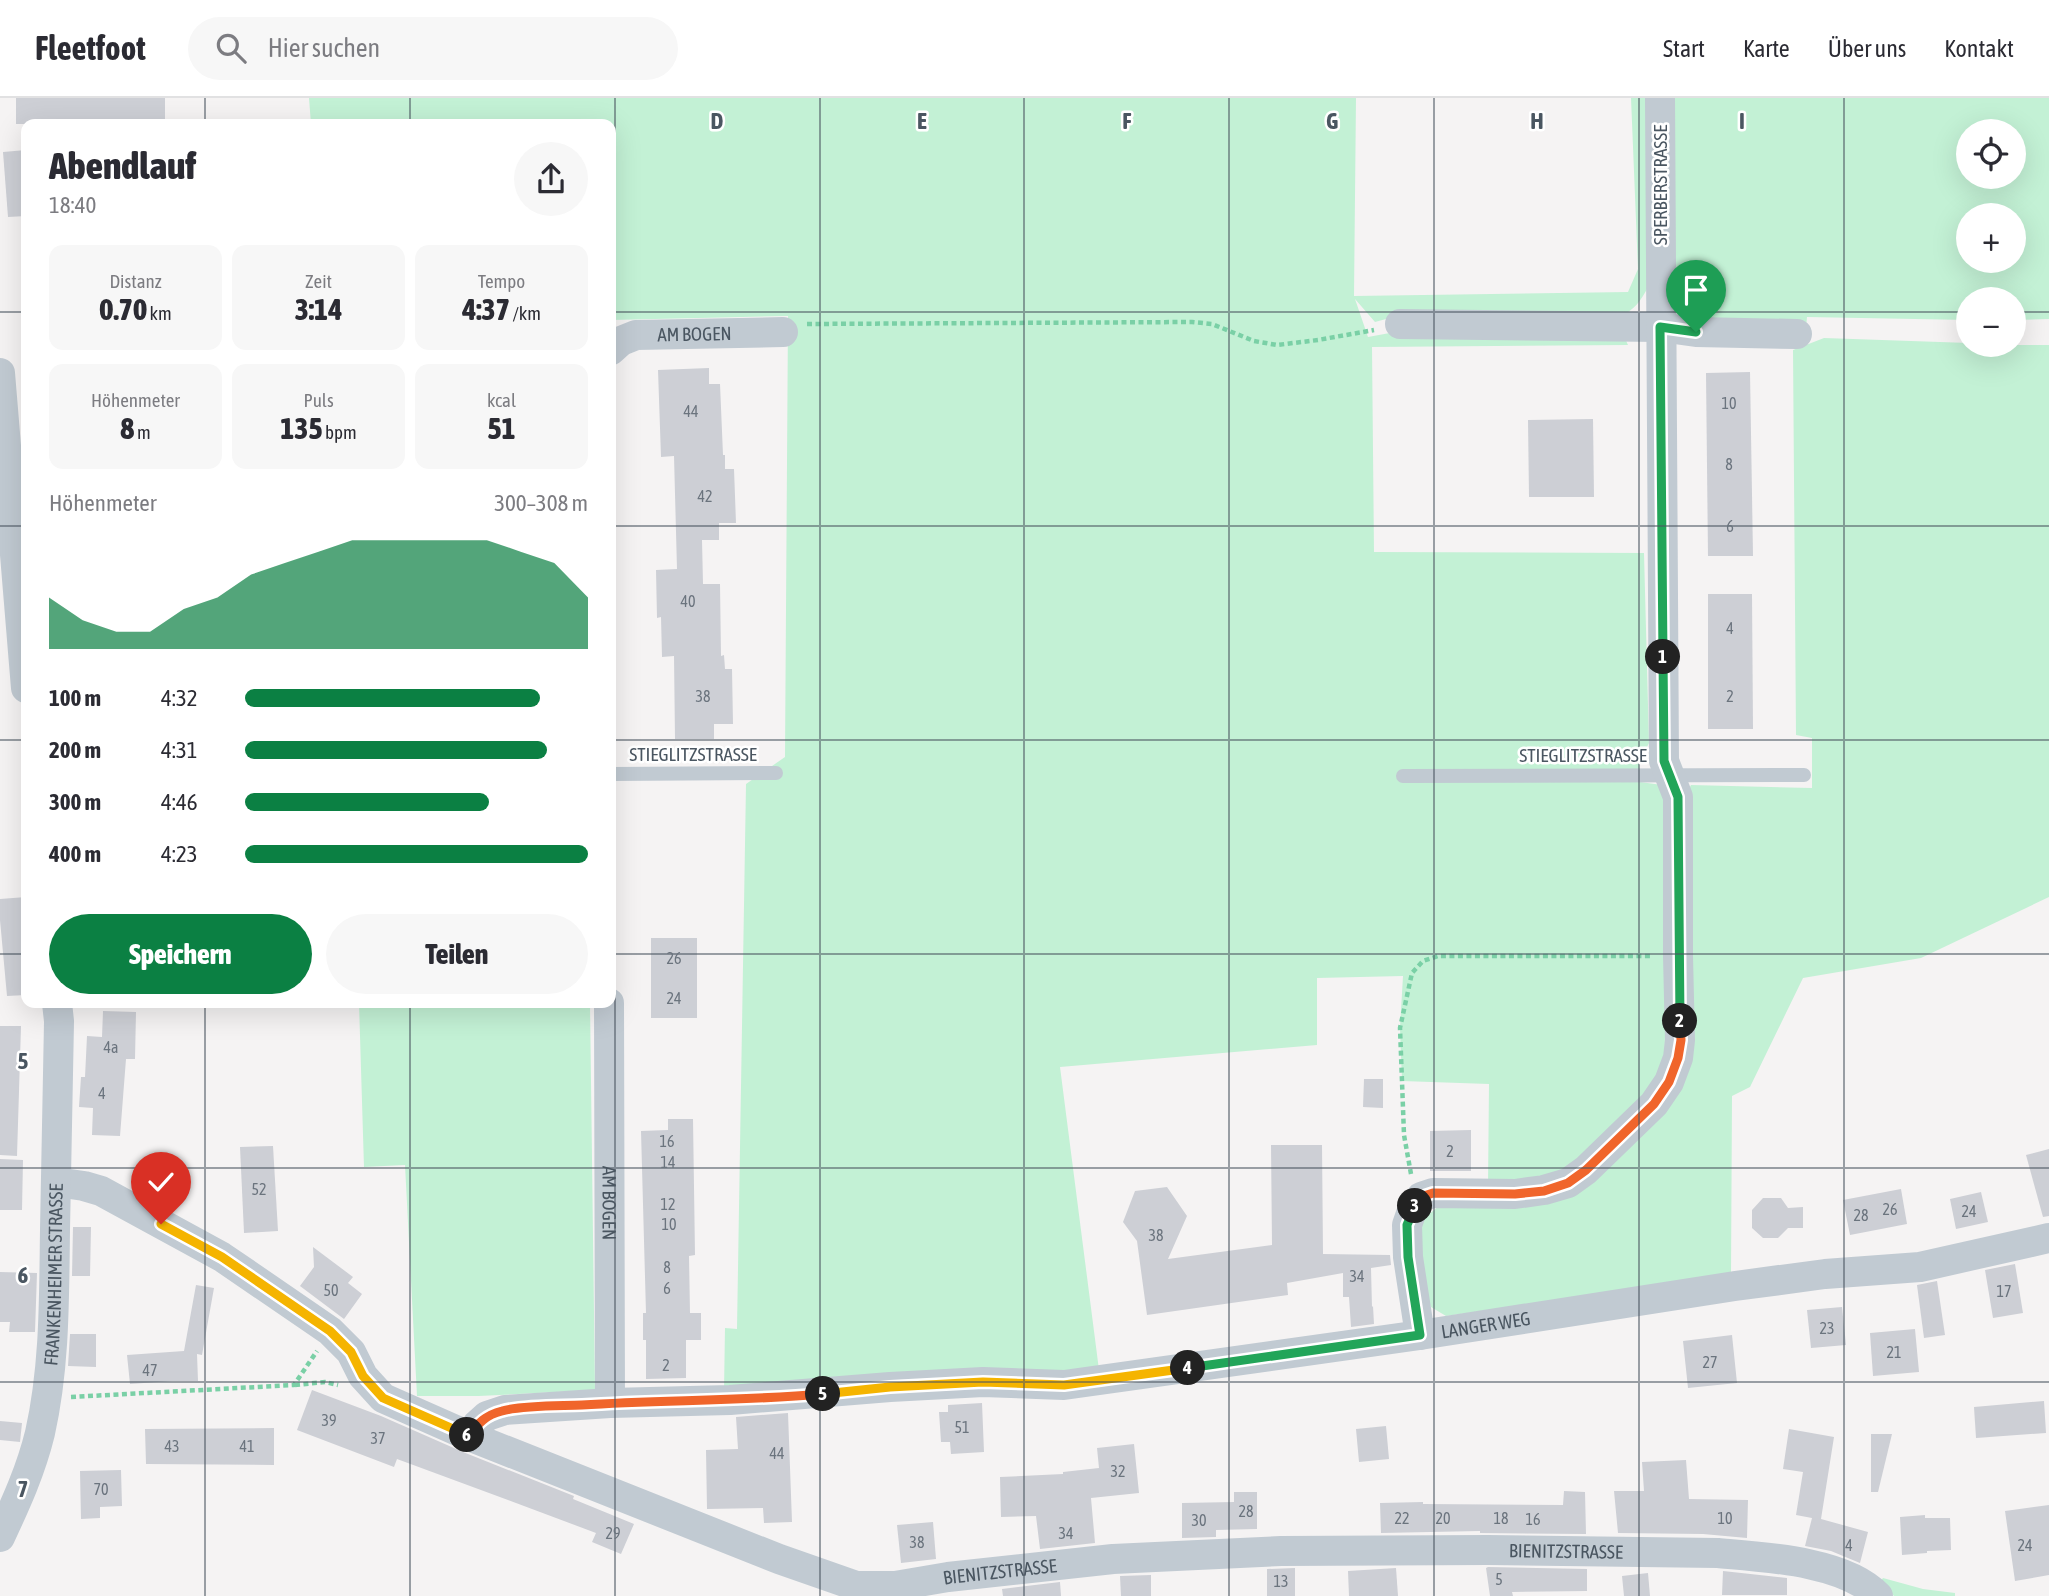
<!DOCTYPE html>
<html lang="de">
<head>
<meta charset="utf-8">
<style>
  :root { --surface:#fff; --page:#f7f7f7; --text:#2b2b33; --muted:#7c7c81; --line:#e1e1e2; --accent:#0b8043 }
  body { margin:0; font-family:"Asap Condensed",sans-serif; background:var(--page); color:var(--text); height:100vh; display:flex; flex-direction:column; font-size:26px; white-space:nowrap }
  * { box-sizing:border-box; margin:0 }
  p { font-size:23px; color:var(--muted) }
  .icon { flex:none; width:38px; height:38px; fill:none; stroke:currentColor; stroke-width:2; stroke-linecap:round; stroke-linejoin:round }
  .map { position:relative; flex:1; overflow:hidden }
  .details { position:absolute; left:21px; top:21px; width:595px; height:889px; display:flex; flex-direction:column; background:var(--surface); border-radius:14px; box-shadow:0 7px 28px #0002 }
  .details>* { flex:none }
  .controls { position:absolute; left:1956px; top:21px; display:grid; gap:14px }
  .controls a { display:grid; place-items:center; width:70px; height:70px; border-radius:50%; background:var(--surface); box-shadow:0 7px 28px #0002; font-size:35px }
  .pin { position:absolute; display:grid; place-items:center; width:60px; height:60px; color:#fff; margin:-72px -30px; border-radius:50% 50% 50% 0; rotate:-45deg; box-shadow:0 0 7px #0007 }
  .pin .icon { rotate:45deg }
  .km { position:absolute; width:35px; height:35px; margin:-18px; border-radius:50%; background:#222; color:#fff; font-size:19px; line-height:35px; text-align:center }
  .round { display:grid; place-items:center; flex:none; width:74px; height:74px; border-radius:37px; background:var(--page) }
  .headline { display:flex; align-items:center; justify-content:space-between; height:119px; padding:0 28px }
  h1 { font-size:38px; font-weight:800; line-height:52px }
  .stats { display:grid; grid-template-columns:repeat(3,1fr); gap:10px; height:119px; padding:7px 28px }
  .stats div { display:grid; align-content:center; border-radius:14px; background:var(--page); text-align:center }
  .stats b { font-size:30px; font-weight:800 }
  .stats small { font-size:19px; font-weight:400 }
  .stats p { font-size:19px }
  .chart { height:196px; padding:14px 28px }
  .chart p { display:flex; justify-content:space-between }
  .chart svg { width:100%; height:126px; margin-top:7px; fill:var(--accent); opacity:.7 }
  .button { display:flex; gap:14px; margin-top:auto; padding:14px 28px }
  .button a { flex:1; height:80px; border-radius:42px; background:var(--accent); color:#fff; font-size:28px; font-weight:800; line-height:80px; text-align:center }
  .button a+a { background:var(--page); color:var(--text) }
  ul { padding:0 28px; list-style:none; font-size:23px }
  li { display:grid; grid-template-columns:112px 84px 1fr; align-items:center; height:52px }
  li i { height:18px; border-radius:9px; background:var(--accent) }
  header { display:flex; align-items:center; gap:42px; box-sizing:border-box; height:98px; padding:0 35px; background:var(--surface); border-bottom:2px solid var(--line) }
  header strong { font-size:33px }
  nav { display:flex; gap:38px; margin-inline-start:auto; font-size:24px }
  .search { width:490px; height:63px; background:var(--page); display:flex; align-items:center; gap:18px; box-sizing:border-box; padding:0 24px; border-radius:38px; color:var(--muted); font-size:26px }
  .map>svg:first-child { display:block }
  .green { fill:#c3f1d5; fill-rule:evenodd }
  .building { fill:#cdcfd5 }
  .lines { fill:none; stroke-linecap:round; stroke-linejoin:round }
  .path { stroke:#7ad0a6; stroke-width:4.5; stroke-dasharray:5 3.5; stroke-linecap:butt }
  .service { stroke:#c1cad2; stroke-width:14 }
  .minor { stroke:#c1cad2; stroke-width:30 }
  .split-1-casing { stroke:#fff; stroke-width:14 }
  .split-2-casing { stroke:#fff; stroke-width:14 }
  .split-3-casing { stroke:#fff; stroke-width:14 }
  .split-4-casing { stroke:#fff; stroke-width:14 }
  .split-5-casing { stroke:#fff; stroke-width:14 }
  .split-6-casing { stroke:#fff; stroke-width:14 }
  .split-7-casing { stroke:#fff; stroke-width:14 }
  .split-1 { stroke:#22a559; stroke-width:9 }
  .split-2 { stroke:#22a559; stroke-width:9 }
  .split-3 { stroke:#f0652b; stroke-width:9 }
  .split-4 { stroke:#22a559; stroke-width:9 }
  .split-5 { stroke:#f5b400; stroke-width:9 }
  .split-6 { stroke:#f0652b; stroke-width:9 }
  .split-7 { stroke:#f5b400; stroke-width:9 }
  .grid { fill:none; stroke:#4a5661; stroke-width:2; stroke-opacity:0.55 }
  .labels { text-anchor:middle; stroke-width:5; stroke-linejoin:round; paint-order:stroke }
  .number-label { font-size:16px; fill:#6b747e }
  .street-label { font-size:19px; fill:#4a5661; stroke:#fff }
  .grid-label { font-size:23px; text-anchor:middle; font-weight:bold; fill:#4a5661; stroke:#fff; stroke-width:5; stroke-linejoin:round; paint-order:stroke }
</style>
</head>
<body>
<header>
<strong>Fleetfoot</strong>
<div class="search"><svg class="icon" aria-label="search" viewBox="0 0 24 24"><circle cx="10" cy="10" r="6"/><path d="M15 15l6 6"/></svg>Hier suchen</div>
<nav><a>Start</a><a>Karte</a><a>Über uns</a><a>Kontakt</a></nav>
</header>
<div class="map">
<svg width="2049" height="1498" viewBox="0 0 2049 1498">
  <rect width="100%" height="100%" fill="#f5f3f3"/>
  <g class="green">
    <path d="M 309,0 L 1356,0 L 1354,198 L 1628,194 L 1638,171 L 1631,0 L 1650,0 L 1648,189 C 1641,203 1634,212 1620,219 L 1397,218 L 1375,224 L 1355,201 L 1368,239 L 1406,232 L 1623,236 L 1628,247 L 1372,249 L 1374,454 L 1644,455 L 1649,645 L 1639,665 L 1640,684 L 1662,687 L 1670,735 L 1664,980 L 1563,1080 L 1488,1088 L 1489,986 L 1402,983 L 1400,930 L 1403,878 L 1317,880 L 1317,947 L 1060,969 L 1099,1272 L 724,1293 L 725,1230 L 737,1231 L 746,686 L 785,659 L 788,218 L 611,222 L 611,26 L 311,26 Z"/>
    <path d="M 1671,0 L 2049,0 L 2049,221 L 2014,222 L 2014,201 L 1969,201 L 1969,222 L 1807,219 L 1806,230 L 1712,228 L 1696,218 L 1682,205 L 1674,188 ZM 1969,33 L 2014,33 L 2014,79 L 1969,79 ZM 1969,117 L 2014,117 L 2014,163 L 1969,163 Z"/>
    <polygon points="1824,240 1969,245 1969,247 2049,247 2049,799 1921,860 1803,880 1750,989 1732,998 1731,1178 1446,1218 1431,1209 1423,1193 1419,1129 1428,1117 1439,1108 1544,1102 1668,1001 1684,700 1691,687 1812,690 1812,640 1796,637 1793,252"/>
    <polygon points="359,905 590,905 595,1292 479,1298 417,1298 405,1067 364,1069"/>
    <polygon points="1883,1480 1923,1491 1955,1495 1955,1498 1894,1498 1880,1484"/>
  </g>
  <g class="building">
    <rect x="16" y="0" width="149" height="26"/>
    <polygon points="26,52 26,118 8,119 3,54"/>
    <polygon points="709,270 709,286 720,286 723,357 725,357 725,371 734,371 736,425 719,425 719,442 702,442 703,486 720,486 721,558 724,557 725,571 732,571 733,626 714,626 714,641 675,641 674,558 662,559 661,519 657,520 656,472 677,471 674,358 661,359 658,272"/>
    <polygon points="1750,274 1753,458 1708,458 1706,275"/>
    <polygon points="1593,321 1594,399 1529,399 1528,322"/>
    <polygon points="1708,496 1752,496 1753,631 1708,631"/>
    <polygon points="26,799 26,897 7,898 0,822 0,801"/>
    <rect x="651" y="840" width="46" height="80"/>
    <polygon points="103,913 136,914 135,961 126,961 120,1038 92,1037 93,1010 79,1009 81,979 85,979 87,938 102,939"/>
    <polygon points="0,928 21,928 17,1058 0,1057"/>
    <polygon points="1364,981 1383,981 1383,1010 1363,1009"/>
    <polygon points="668,1021 693,1021 695,1157 689,1158 690,1215 701,1215 701,1242 686,1242 686,1280 646,1281 646,1242 643,1242 643,1215 646,1215 641,1033 668,1032"/>
    <polygon points="1471,1032 1471,1073 1430,1073 1430,1033"/>
    <polygon points="1271,1047 1322,1047 1323,1156 1390,1157 1391,1167 1371,1170 1372,1209 1373,1208 1374,1226 1351,1229 1349,1199 1343,1199 1343,1175 1287,1185 1288,1197 1147,1217 1137,1143 1123,1124 1135,1093 1167,1089 1187,1118 1168,1161 1272,1147"/>
    <polygon points="273,1048 278,1133 244,1135 240,1049"/>
    <polygon points="2049,1051 2049,1118 2043,1119 2026,1057"/>
    <polygon points="0,1061 23,1062 22,1112 0,1112"/>
    <polygon points="1901,1091 1907,1126 1850,1137 1843,1102"/>
    <polygon points="1981,1094 1988,1124 1956,1131 1950,1101"/>
    <polygon points="1763,1100 1781,1100 1788,1110 1803,1109 1803,1130 1788,1130 1778,1140 1763,1140 1752,1130 1752,1112"/>
    <polygon points="73,1129 91,1129 90,1178 72,1178"/>
    <polygon points="313,1149 353,1179 348,1185 362,1196 344,1221 300,1188 314,1169"/>
    <polygon points="2015,1166 2023,1215 1993,1220 1985,1172"/>
    <polygon points="0,1174 37,1175 35,1234 9,1234 10,1224 0,1224"/>
    <polygon points="1937,1183 1945,1237 1924,1240 1917,1187"/>
    <polygon points="196,1187 214,1190 202,1257 197,1256 198,1283 172,1283 130,1286 127,1257 184,1253"/>
    <polygon points="1842,1209 1846,1247 1811,1250 1807,1212"/>
    <polygon points="1915,1231 1919,1274 1873,1278 1870,1235"/>
    <polygon points="70,1236 96,1236 96,1269 68,1268"/>
    <polygon points="1732,1237 1737,1285 1688,1290 1683,1243"/>
    <polygon points="312,1292 381,1318 463,1354 574,1398 573,1401 634,1426 621,1456 592,1444 596,1435 532,1411 397,1361 394,1369 297,1332"/>
    <polygon points="2044,1303 2046,1335 1976,1340 1974,1309"/>
    <polygon points="982,1305 984,1354 951,1356 950,1344 941,1344 939,1314 948,1314 948,1307"/>
    <polygon points="788,1315 792,1424 764,1425 763,1410 707,1411 706,1352 738,1351 736,1319"/>
    <polygon points="0,1323 22,1325 20,1344 0,1342"/>
    <polygon points="1386,1328 1389,1361 1359,1364 1356,1331"/>
    <polygon points="274,1330 274,1367 146,1366 145,1331"/>
    <polygon points="1789,1331 1834,1339 1821,1421 1868,1434 1860,1465 1831,1453 1805,1448 1812,1420 1796,1417 1803,1374 1783,1371"/>
    <polygon points="1871,1336 1892,1336 1878,1394 1871,1394"/>
    <polygon points="1134,1346 1139,1395 1091,1400 1095,1445 1040,1451 1036,1418 1001,1419 1000,1379 1063,1376 1063,1374 1099,1370 1097,1350"/>
    <polygon points="1686,1362 1689,1401 1748,1402 1747,1440 1703,1436 1618,1435 1614,1393 1644,1393 1642,1364"/>
    <polygon points="121,1372 122,1408 100,1409 100,1420 81,1421 80,1373"/>
    <polygon points="1564,1393 1585,1394 1586,1436 1480,1435 1480,1433 1381,1435 1380,1405 1423,1404 1423,1406 1563,1407"/>
    <polygon points="1234,1394 1257,1394 1257,1431 1216,1432 1216,1439 1182,1440 1182,1405 1234,1404"/>
    <polygon points="2049,1407 2049,1477 2015,1483 2005,1413"/>
    <polygon points="1925,1417 1925,1420 1950,1420 1951,1452 1927,1453 1927,1455 1902,1457 1900,1419"/>
    <polygon points="933,1424 936,1461 901,1465 897,1427"/>
    <polygon points="1488,1469 1587,1471 1587,1493 1512,1494 1513,1498 1490,1498 1486,1470"/>
    <polygon points="1295,1470 1295,1498 1267,1498 1267,1471"/>
    <polygon points="1396,1470 1398,1498 1349,1498 1348,1473"/>
    <polygon points="1723,1473 1787,1480 1787,1497 1722,1497"/>
    <polygon points="1648,1475 1650,1498 1624,1498 1622,1478"/>
    <polygon points="1151,1477 1151,1498 1121,1498 1120,1478"/>
    <polygon points="1060,1484 1061,1498 1003,1498 1002,1491"/>
  </g>
  <g class="lines">
    <g class="path">
      <polyline points="807,226 1192,224 1212,226 1254,243 1277,247 1318,242 1374,232"/>
      <polyline points="1411,1076 1404,1037 1400,930 1412,875 1423,863 1438,858 1653,858"/>
      <polyline points="295,1287 325,1284 338,1287"/>
      <polyline points="71,1299 294,1287 317,1253"/>
    </g>
    <g class="service">
      <polyline points="611,676 776,675"/>
      <polyline points="1403,678 1804,677"/>
    </g>
    <g class="minor">
      <polyline points="1400,226 1660,229 1696,234 1797,236"/>
      <path id="s1" d="M 611,252 L 621,243 L 636,237 L 783,234"/>
      <polyline points="0,275 26,590"/>
      <path id="s2" d="M 609,905 L 610,1305"/>
      <path id="s3" d="M 56,1084 L 84,1088 L 101,1093 L 222,1159 L 330,1233 L 351,1254 L 363,1278 L 383,1300 L 469,1338 L 779,1461 L 856,1488 L 895,1488 L 948,1479 L 1113,1461 L 1281,1453 L 1488,1452 L 1718,1455 C 1764,1459 1845,1463 1878,1498"/>
      <polyline points="1420,1237 1408,1159 1407,1127 1413,1110 1421,1099 1433,1095 1515,1096 1544,1092 1568,1085 1586,1072 1654,1006 1669,984 1678,960 1680,942 1678,858 1678,699 1664,663 1660,0"/>
      <path id="s4" d="M 469,1338 L 477,1327 L 487,1318 L 505,1312 L 610,1305 L 730,1302 L 890,1289 L 983,1284 L 1064,1287 L 1420,1237 L 1735,1188 L 1825,1176 L 1920,1169 L 2049,1140"/>
      <path id="s5" d="M 0,1439 C 16,1405 31,1372 40,1335 C 55,1268 54,1200 55,1132 C 56,1063 58,993 59,923 L 57,905"/>
    </g>
  </g>
  <g class="lines">
    <g class="split-1-casing">
      <polyline id="split-1" points="1663,559 1660,229 1696,234"/>
    </g>
    <g class="split-2-casing">
      <polyline id="split-2" points="1663,559 1664,663 1678,699 1680,923"/>
    </g>
    <g class="split-3-casing">
      <polyline id="split-3" points="1415,1108 1421,1099 1433,1095 1515,1096 1544,1093 1568,1085 1586,1072 1654,1006 1669,984 1678,960 1681,942 1680,923"/>
    </g>
    <g class="split-4-casing">
      <polyline id="split-4" points="1188,1270 1420,1237 1408,1159 1407,1127 1415,1108"/>
    </g>
    <g class="split-5-casing">
      <polyline id="split-5" points="823,1296 890,1289 983,1284 1064,1287 1188,1270"/>
    </g>
    <g class="split-6-casing">
      <path id="split-6" d="M 467,1337 L 469,1338 C 478,1325 486,1317 502,1313 C 522,1307 560,1308 582,1307 C 662,1302 743,1303 823,1296"/>
    </g>
    <g class="split-7-casing">
      <polyline id="split-7" points="161,1126 222,1159 330,1233 351,1254 363,1278 383,1300 467,1337"/>
    </g>
    <use href="#split-1" class="split-1"/>
    <use href="#split-2" class="split-2"/>
    <use href="#split-3" class="split-3"/>
    <use href="#split-4" class="split-4"/>
    <use href="#split-5" class="split-5"/>
    <use href="#split-6" class="split-6"/>
    <use href="#split-7" class="split-7"/>
  </g>
  <path class="grid" d="M 205,0 L 205,26M 410,0 L 410,26M 615,0 L 615,1498M 820,0 L 820,1498M 1024,0 L 1024,1498M 1229,0 L 1229,1498M 1434,0 L 1434,1498M 1639,0 L 1639,1498M 1844,0 L 1844,1498M 0,214 L 26,214M 611,214 L 1969,214M 2014,214 L 2049,214M 0,428 L 26,428M 611,428 L 2049,428M 0,642 L 26,642M 611,642 L 2049,642M 0,856 L 26,856M 611,856 L 2049,856M 205,905 L 205,1498M 410,905 L 410,1498M 0,1070 L 2049,1070M 0,1284 L 2049,1284"/>
  <g class="labels">
    <g class="number-label">
      <text x="1729" y="311">10</text>
      <text x="691" y="319">44</text>
      <text x="1729" y="372">8</text>
      <text x="705" y="404">42</text>
      <text x="1730" y="434">6</text>
      <text x="688" y="509">40</text>
      <text x="1730" y="536">4</text>
      <text x="703" y="604">38</text>
      <text x="1730" y="604">2</text>
      <text x="674" y="866">26</text>
      <text x="674" y="906">24</text>
      <text x="111" y="955">4a</text>
      <text x="102" y="1001">4</text>
      <text x="667" y="1049">16</text>
      <text x="1450" y="1059">2</text>
      <text x="668" y="1070">14</text>
      <text x="259" y="1097">52</text>
      <text x="668" y="1112">12</text>
      <text x="1890" y="1117">26</text>
      <text x="1969" y="1119">24</text>
      <text x="1861" y="1123">28</text>
      <text x="669" y="1132">10</text>
      <text x="1156" y="1143">38</text>
      <text x="667" y="1175">8</text>
      <text x="1357" y="1184">34</text>
      <text x="667" y="1196">6</text>
      <text x="331" y="1198">50</text>
      <text x="2004" y="1199">17</text>
      <text x="1827" y="1236">23</text>
      <text x="1894" y="1260">21</text>
      <text x="1710" y="1270">27</text>
      <text x="666" y="1273">2</text>
      <text x="150" y="1278">47</text>
      <text x="329" y="1328">39</text>
      <text x="962" y="1335">51</text>
      <text x="378" y="1346">37</text>
      <text x="172" y="1354">43</text>
      <text x="247" y="1354">41</text>
      <text x="777" y="1361">44</text>
      <text x="1118" y="1379">32</text>
      <text x="101" y="1397">70</text>
      <text x="1246" y="1419">28</text>
      <text x="1402" y="1426">22</text>
      <text x="1443" y="1426">20</text>
      <text x="1501" y="1426">18</text>
      <text x="1725" y="1426">10</text>
      <text x="1533" y="1427">16</text>
      <text x="1199" y="1428">30</text>
      <text x="613" y="1441">29</text>
      <text x="1066" y="1441">34</text>
      <text x="917" y="1450">38</text>
      <text x="1849" y="1453">4</text>
      <text x="2025" y="1453">24</text>
      <text x="1499" y="1487">5</text>
      <text x="1281" y="1489">13</text>
    </g>
    <g class="street-label">
      <text transform="translate(1660 87) rotate(-90)" y="7">SPERBERSTRASSE</text>
      <text dy="7" stroke="none"><textPath href="#s1" startOffset="88">AM BOGEN</textPath></text>
      <text x="693" y="663">STIEGLITZSTRASSE</text>
      <text x="1583" y="664">STIEGLITZSTRASSE</text>
      <text dy="7" stroke="none"><textPath href="#s2" startOffset="200">AM BOGEN</textPath></text>
      <text dy="7" stroke="none"><textPath href="#s5" startOffset="271">FRANKENHEIMER STRASSE</textPath></text>
      <text dy="7" stroke="none"><textPath href="#s4" startOffset="1032">LANGER WEG</textPath></text>
      <text dy="7" stroke="none"><textPath href="#s3" startOffset="1622">BIENITZSTRASSE</textPath></text>
      <text dy="7" stroke="none"><textPath href="#s3" startOffset="1055">BIENITZSTRASSE</textPath></text>
    </g>
  </g>
  <g class="grid-label">
    <text x="717" y="31">D</text>
    <text x="922" y="31">E</text>
    <text x="1127" y="31">F</text>
    <text x="1332" y="31">G</text>
    <text x="1537" y="31">H</text>
    <text x="1742" y="31">I</text>
    <text x="23" y="971">5</text>
    <text x="23" y="1185">6</text>
    <text x="23" y="1399">7</text>
  </g>
</svg>
<div class="controls">
<a><svg class="icon" aria-label="locate" viewBox="0 0 24 24"><circle cx="12" cy="12" r="6"/><path d="M12 2v4M12 18v4M2 12h4M18 12h4"/></svg></a>
<a>+</a>
<a>−</a>
</div>
<div class="pin" style="left:1696px;top:234px;background:#1e9e55"><svg class="icon" aria-label="arrive" viewBox="0 0 24 24"><path d="M6 21V4h12l-3 4 3 4H6"/></svg></div>
<div class="pin" style="left:161px;top:1126px;background:#d93025"><svg class="icon" aria-label="check" viewBox="0 0 24 24"><path d="M5 12l5 5 9-10"/></svg></div>
<b class="km" style="left:1663px;top:559px">1</b>
<b class="km" style="left:1680px;top:923px">2</b>
<b class="km" style="left:1415px;top:1108px">3</b>
<b class="km" style="left:1188px;top:1270px">4</b>
<b class="km" style="left:823px;top:1296px">5</b>
<b class="km" style="left:467px;top:1337px">6</b>
<section class="details">
<div class="headline"><div><h1>Abendlauf</h1><p>18:40</p></div><a class="round"><svg class="icon" aria-label="share" viewBox="0 0 24 24"><path d="M12 15V3M7 8l5-5 5 5M5 13v7h14v-7"/></svg></a></div>
<div class="stats">
<div><p>Distanz</p><b>0.70<small> km</small></b></div>
<div><p>Zeit</p><b>3:14</b></div>
<div><p>Tempo</p><b>4:37<small> /km</small></b></div>
</div>
<div class="stats">
<div><p>Höhenmeter</p><b>8<small> m</small></b></div>
<div><p>Puls</p><b>135<small> bpm</small></b></div>
<div><p>kcal</p><b>51</b></div>
</div>
<div class="chart"><p><span>Höhenmeter</span>300–308 m</p>
<svg viewBox="0 0 160 44" preserveAspectRatio="none"><path d="M0 44V26L10 34L20 38L30 38L40 30L50 26L60 18L70 14L80 10L90 6L100 6L110 6L120 6L130 6L140 10L150 14L160 26V44z"/></svg>
</div>
<ul>
<li><b>100 m</b>4:32<i style="width:86%"></i></li>
<li><b>200 m</b>4:31<i style="width:88%"></i></li>
<li><b>300 m</b>4:46<i style="width:71%"></i></li>
<li><b>400 m</b>4:23<i style="width:100%"></i></li>
</ul>
<div class="button"><a>Speichern</a><a>Teilen</a></div>
</section>
</div>
</body>
</html>
